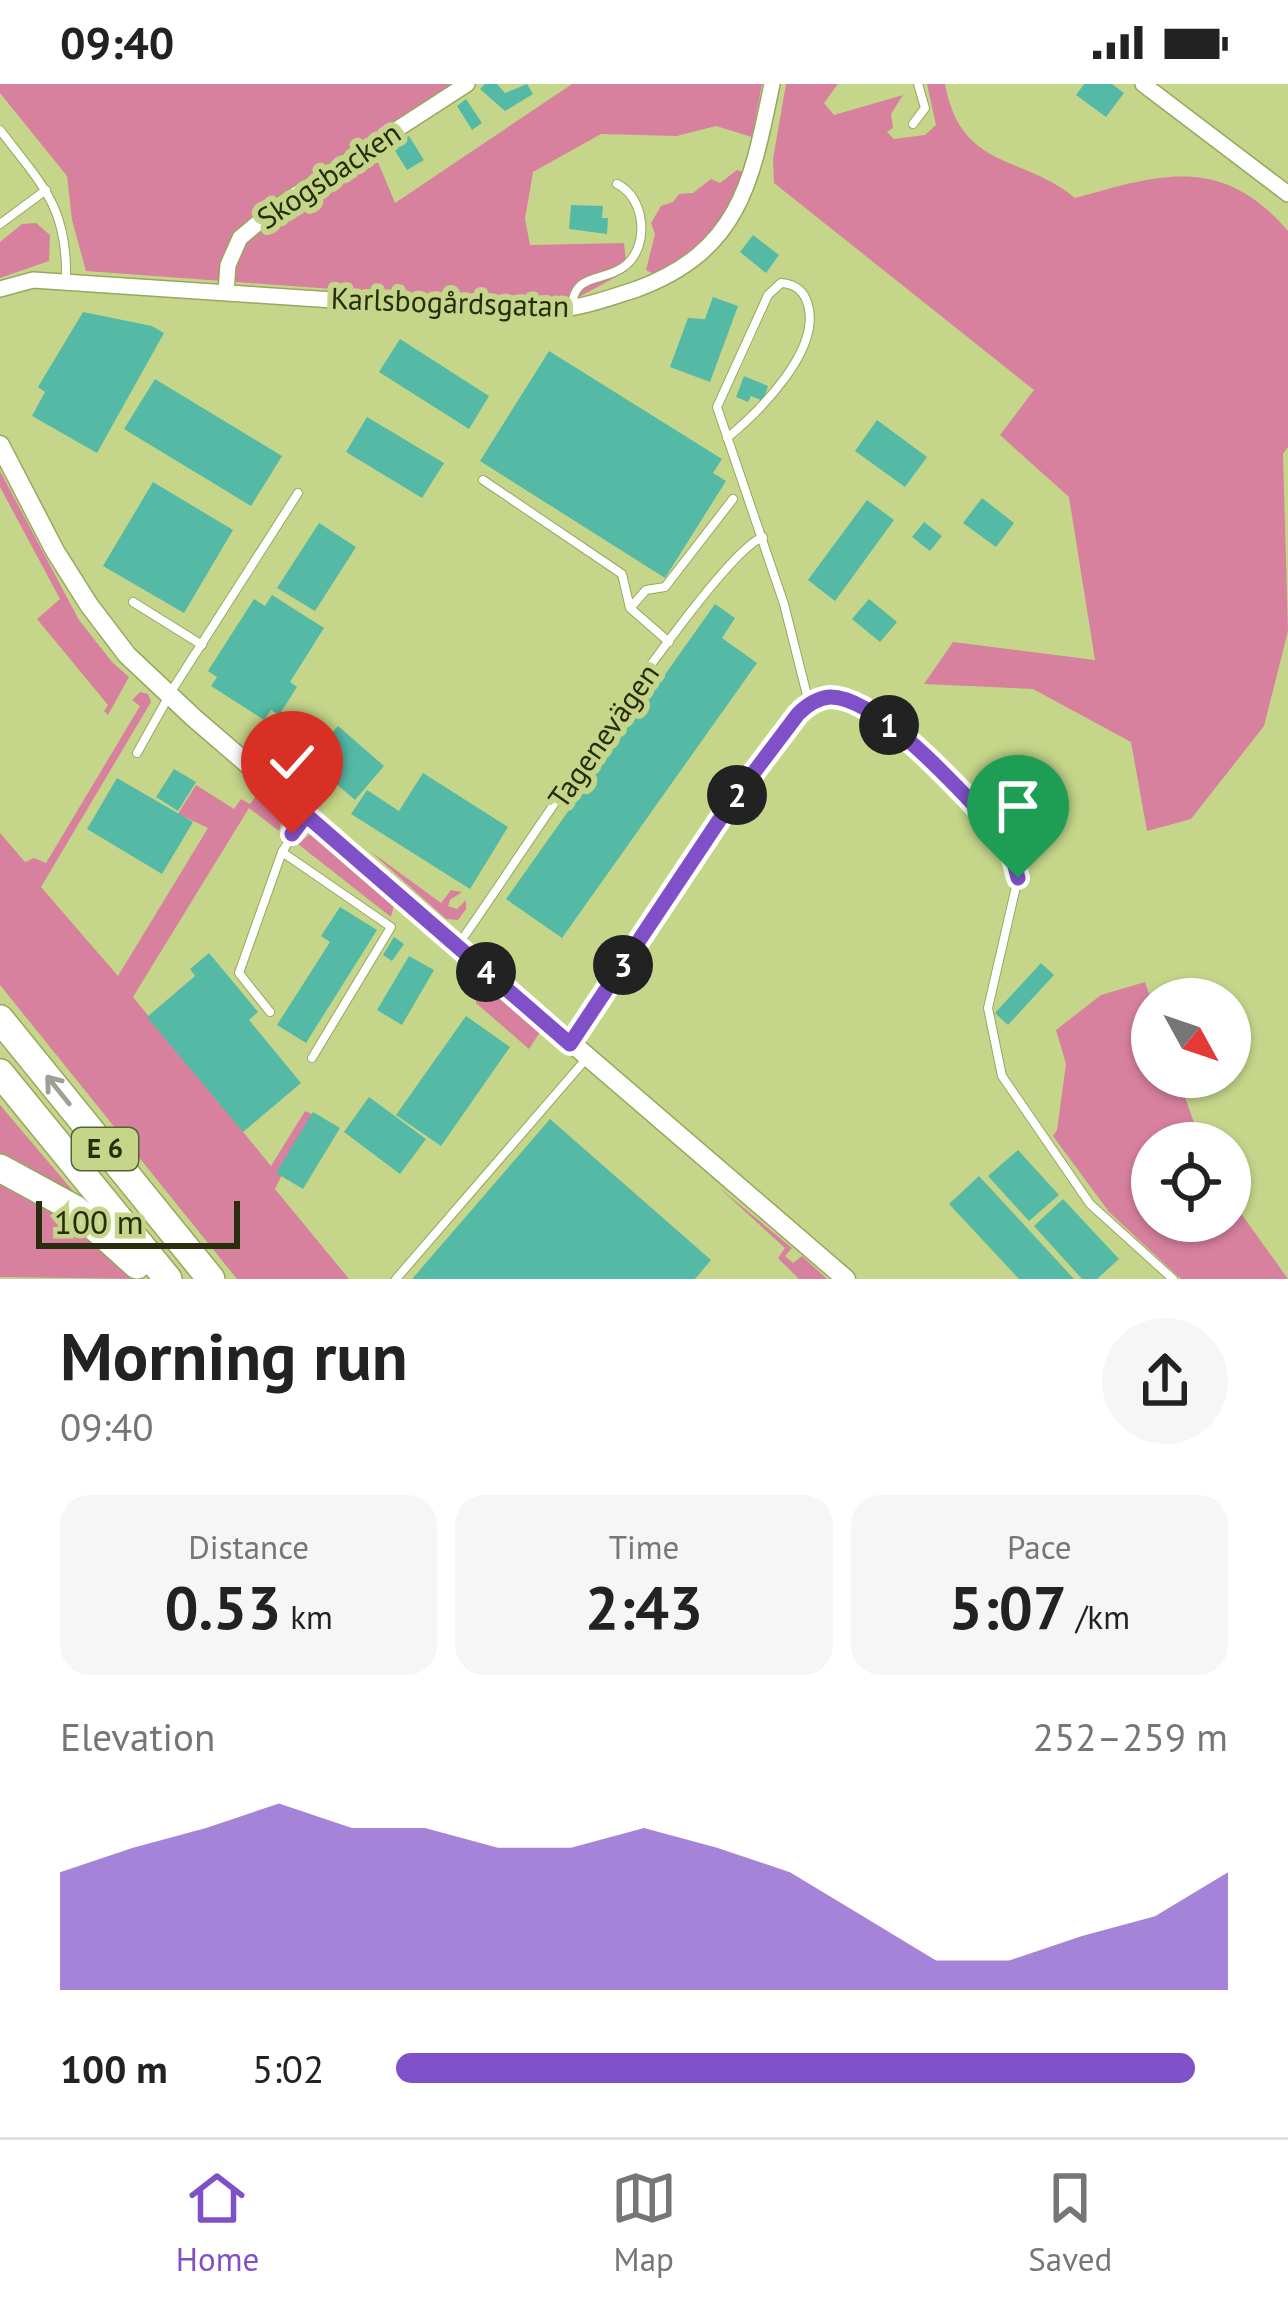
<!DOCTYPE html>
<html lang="en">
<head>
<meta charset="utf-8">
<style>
  :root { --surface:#fff; --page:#f6f6f6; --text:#222; --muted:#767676; --line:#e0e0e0; --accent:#8050c9 }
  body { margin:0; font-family:"PT Sans",sans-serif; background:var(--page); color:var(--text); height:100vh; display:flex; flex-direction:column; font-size:45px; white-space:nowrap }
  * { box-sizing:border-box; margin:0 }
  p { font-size:39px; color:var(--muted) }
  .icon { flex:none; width:66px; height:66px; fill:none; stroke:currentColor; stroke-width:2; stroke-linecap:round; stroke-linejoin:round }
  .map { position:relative; height:1195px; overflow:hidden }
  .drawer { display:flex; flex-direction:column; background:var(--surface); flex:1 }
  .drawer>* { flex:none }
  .needle { width:78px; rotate:130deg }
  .tools { position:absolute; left:1131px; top:894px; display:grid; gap:24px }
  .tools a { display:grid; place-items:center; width:120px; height:120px; border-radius:50%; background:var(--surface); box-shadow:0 3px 9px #0004; font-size:60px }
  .scale { position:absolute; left:36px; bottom:30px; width:204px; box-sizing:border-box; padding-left:12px; border:6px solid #282d0e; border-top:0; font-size:33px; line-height:42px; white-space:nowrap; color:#282d0e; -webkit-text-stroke:9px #c5d68a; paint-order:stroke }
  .pin { position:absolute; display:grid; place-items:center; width:102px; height:102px; color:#fff; margin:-123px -51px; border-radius:50% 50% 50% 0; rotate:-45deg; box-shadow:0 0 12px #0007 }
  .pin .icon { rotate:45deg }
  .km { position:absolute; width:60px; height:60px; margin:-30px; border-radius:50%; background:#222; color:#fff; font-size:33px; line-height:60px; text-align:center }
  .round { display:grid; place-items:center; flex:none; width:126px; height:126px; border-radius:63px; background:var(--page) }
  .head { display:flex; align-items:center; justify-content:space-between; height:204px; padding:0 60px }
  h1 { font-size:66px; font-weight:700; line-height:90px }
  .stats { display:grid; grid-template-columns:repeat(3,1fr); gap:18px; height:204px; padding:12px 60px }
  .stats div { display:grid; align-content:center; border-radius:30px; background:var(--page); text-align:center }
  .stats b { font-size:60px; font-weight:700 }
  .stats small { font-size:33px; font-weight:400 }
  .stats p { font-size:33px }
  .chart { height:336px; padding:24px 60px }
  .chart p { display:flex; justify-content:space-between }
  .chart svg { width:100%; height:216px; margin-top:12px; fill:var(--accent); opacity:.7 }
  ul { padding:0 60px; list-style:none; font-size:39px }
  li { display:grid; grid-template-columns:192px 144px 1fr; align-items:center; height:90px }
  li i { height:30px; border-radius:15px; background:var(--accent) }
  .status { display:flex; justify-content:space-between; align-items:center; height:84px; padding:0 60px; background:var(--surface); direction:ltr }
  .status svg { height:33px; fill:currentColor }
  .tab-bar { display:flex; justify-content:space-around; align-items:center; height:168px; border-top:3px solid var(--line); background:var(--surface); font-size:33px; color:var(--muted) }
  .tab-bar a { display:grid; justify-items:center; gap:6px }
  .tab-bar .active { color:var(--accent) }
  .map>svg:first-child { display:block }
  .green { fill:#d7819e }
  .building { fill:#54baa6 }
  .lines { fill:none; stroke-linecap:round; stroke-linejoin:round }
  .service-casing { stroke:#98a75d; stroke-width:10 }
  .minor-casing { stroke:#98a75d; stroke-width:18 }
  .tertiary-casing { stroke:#98a75d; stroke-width:21 }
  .motorway-casing { stroke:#98a75d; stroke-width:30 }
  .service { stroke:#fff; stroke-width:8 }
  .minor { stroke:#fff; stroke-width:15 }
  .tertiary { stroke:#fff; stroke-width:18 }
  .motorway { stroke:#fff; stroke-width:27 }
  .oneway { stroke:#9ea093 }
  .route-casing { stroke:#fff; stroke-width:24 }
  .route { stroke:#8050c9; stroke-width:15 }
  .labels { text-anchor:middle; stroke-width:12; stroke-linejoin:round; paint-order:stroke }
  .shield { fill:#c5d68a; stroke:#576033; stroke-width:3 }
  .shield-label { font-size:27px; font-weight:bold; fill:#282d0e }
  .street-label { font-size:30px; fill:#282d0e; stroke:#c5d68a }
</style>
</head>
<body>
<div class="status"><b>09:40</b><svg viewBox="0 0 49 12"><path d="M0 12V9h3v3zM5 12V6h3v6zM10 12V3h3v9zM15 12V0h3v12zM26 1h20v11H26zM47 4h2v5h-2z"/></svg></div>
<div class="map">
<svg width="1288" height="1195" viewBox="0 0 1288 1195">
  <rect width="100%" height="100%" fill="#c5d68a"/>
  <g class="green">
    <polygon points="0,0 475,0 373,66 395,119 572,0 762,0 752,53 716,42 677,52 601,50 533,88 525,135 530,161 624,159 627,187 577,214 522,219 86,187 72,136 67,92 0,9"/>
    <path d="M 786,0 L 838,0 L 824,19 L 834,31 L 903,11 L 891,30 L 893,44 L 887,48 L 894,55 L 925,51 L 936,41 L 927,0 L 945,0 C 961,87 1022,70 1075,114 C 1161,90 1222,70 1288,147 L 1288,363 L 1283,370 L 1288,547 L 1264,642 L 1191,735 L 1147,747 L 1131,658 L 1033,605 L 924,600 L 953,558 L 1095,576 L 1069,413 L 1000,351 L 1034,306 L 774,99 L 773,75 Z"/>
    <polygon points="737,86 743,88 740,105 699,168 654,190 646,186 655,150 651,139 661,122 673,118 679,110 693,109 711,95 720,99"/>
    <polygon points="36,139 50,151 49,177 0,194 0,158 22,140"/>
    <polygon points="0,387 79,536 112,578 129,593 108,631 104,627 108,621 37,535 60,515 0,403"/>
    <polygon points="140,608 148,610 151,618 41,803 118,892 208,744 178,730 196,701 234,725 241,715 250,720 260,707 284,728 279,747 249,724 133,913 271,1082 305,1027 312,1030 275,1105 349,1195 237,1195 0,901 0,749 25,778 34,774 46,779 140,622 132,616"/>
    <polygon points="310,750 394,821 391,833 298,760"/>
    <polygon points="370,767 441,819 451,806 462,808 450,816 448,822 457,825 466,816 466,825 458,836 446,835"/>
    <polygon points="1145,898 1152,918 1152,993 1178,993 1201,1059 1152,1059 1152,1137 1230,1137 1230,1114 1288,1195 1181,1195 1109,1128 1053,1052 1057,1046 1066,980 1056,946 1101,911"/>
    <polygon points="486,902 540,948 529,965 476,919 476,905"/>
    <polygon points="0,1021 73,1107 0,1074"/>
    <path d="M 0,1091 C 45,1112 103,1157 136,1195 L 0,1193 Z"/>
    <polygon points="716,1101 792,1164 785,1172 793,1179 802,1172 827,1195 799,1195 778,1174 785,1164"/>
  </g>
  <g class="building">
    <polygon points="485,0 497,0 505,9 527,0 533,10 505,27 480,5"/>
    <polygon points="1084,0 1112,0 1124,9 1106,33 1076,11"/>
    <polygon points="466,15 482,39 472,46 457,22"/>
    <polygon points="409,52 424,76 407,86 392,62"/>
    <polygon points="571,121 603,122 602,134 608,134 607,150 569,145"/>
    <polygon points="753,151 779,171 766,189 740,168"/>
    <polygon points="713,213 738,222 710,298 670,283 688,234 705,235"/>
    <polygon points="83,228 152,242 164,249 97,369 32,332 45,308 38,303"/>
    <polygon points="400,255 489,312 469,345 379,288"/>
    <polygon points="549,267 722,375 713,389 726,397 665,494 480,377"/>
    <polygon points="744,292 768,302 763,317 751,312 748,318 736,313"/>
    <polygon points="155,295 282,372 251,422 124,345"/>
    <polygon points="367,333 444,379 422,414 346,368"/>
    <polygon points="877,336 927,373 905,403 855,367"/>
    <polygon points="153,398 233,446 184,529 103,482"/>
    <polygon points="982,414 1014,439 996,463 963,439"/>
    <polygon points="867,416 894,436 835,517 808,496"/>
    <polygon points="924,438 942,452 930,467 912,453"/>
    <polygon points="319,439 356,463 315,527 277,504"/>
    <polygon points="272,511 324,544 290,598 297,603 279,631 271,626 264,636 211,602 217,593 208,587 254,515 265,522"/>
    <polygon points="869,515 897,538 880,558 852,535"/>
    <polygon points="715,520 735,534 722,554 757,579 562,854 506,815"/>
    <polygon points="338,642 384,682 355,716 309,676"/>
    <polygon points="174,685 196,698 178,727 156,713"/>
    <polygon points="423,689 508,743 470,805 351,730 367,706 399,727"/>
    <polygon points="117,694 193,738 162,790 87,745"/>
    <polygon points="340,823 377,846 306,959 277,941 330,858 321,852"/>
    <polygon points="394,853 404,860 392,877 383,871"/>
    <polygon points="209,869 258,928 249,936 301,999 243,1048 147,933 195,892 190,885"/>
    <polygon points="409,872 434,886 402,941 377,926"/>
    <polygon points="1041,879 1054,891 1008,941 995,929"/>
    <polygon points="466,932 510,963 441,1062 396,1031"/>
    <polygon points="369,1013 426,1055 400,1090 344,1048"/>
    <polygon points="313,1028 340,1044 303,1105 276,1089"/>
    <polygon points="550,1035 711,1176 695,1195 412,1195"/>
    <polygon points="1018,1066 1059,1111 1029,1137 988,1092"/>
    <polygon points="979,1092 1074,1195 1019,1195 949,1120"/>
    <polygon points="1063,1115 1119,1175 1097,1195 1082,1195 1034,1142"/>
  </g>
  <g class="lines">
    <g class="service-casing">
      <g id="service">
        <polyline points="913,40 925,24 918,0"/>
        <path d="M 0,46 C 42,101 68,123 66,196"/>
        <polyline points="0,140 46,106"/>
        <path d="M 572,224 C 573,187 605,199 626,181 C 650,161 645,113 617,100"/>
        <path d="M 727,354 C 760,327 821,266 808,221 C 804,206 795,200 781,199 L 768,211 L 717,323 L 784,520 L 809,619"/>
        <polyline points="483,396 622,490 630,524 669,558"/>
        <polyline points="133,518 202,561"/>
        <polyline points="631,523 646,506 665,503 733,415"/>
        <polyline points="137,669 174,603 298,409"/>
        <polyline points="282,768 391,843 312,974"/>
        <path d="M 458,861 C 505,797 713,470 763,453"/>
        <polyline points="270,928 239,889 282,768 305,732"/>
        <polyline points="573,956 730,720 798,630 809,619 826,613 842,614 864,624 899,648 965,711 1010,763 1018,794 988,924 1002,992 1090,1120 1173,1195"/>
        <polyline points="396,1195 586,975"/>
      </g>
    </g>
    <g class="minor-casing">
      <g id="minor">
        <polyline points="1143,0 1288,110"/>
        <path d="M 0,205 L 33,196 L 333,216 L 556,226 C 585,223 609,214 637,205 C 740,167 752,97 772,0"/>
        <polyline points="226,208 228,181 240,154 277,123 467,0"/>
      </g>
    </g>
    <g class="tertiary-casing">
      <polyline id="tertiary" points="0,361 55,467 89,521 127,571 194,634 846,1195"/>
    </g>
    <g class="motorway-casing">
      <g id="motorway">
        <polyline points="0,935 211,1195"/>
        <polyline points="0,989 168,1195"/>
        <polyline points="0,1084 75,1125 137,1181"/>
      </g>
    </g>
    <use href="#service" class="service"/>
    <use href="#minor" class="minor"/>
    <use href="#tertiary" class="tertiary"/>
    <use href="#motorway" class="motorway"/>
  </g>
  <defs><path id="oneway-shaft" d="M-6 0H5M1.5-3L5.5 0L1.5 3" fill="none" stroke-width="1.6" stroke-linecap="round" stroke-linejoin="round" transform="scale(3)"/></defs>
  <use class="oneway" href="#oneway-shaft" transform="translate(58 1006) rotate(-129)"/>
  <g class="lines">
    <g class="route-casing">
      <path id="route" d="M 292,750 L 306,731 L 570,960 L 730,720 L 798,630 C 807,621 817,614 830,613 C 879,612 971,718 1004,753 L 1010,763 L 1018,794"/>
    </g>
    <use href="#route" class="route"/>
  </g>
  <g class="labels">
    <rect class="shield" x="72" y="1044" width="66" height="42" rx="9"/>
    <g class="shield-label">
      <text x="105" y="1074">E 6</text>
    </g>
    <g class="street-label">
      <text transform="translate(329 92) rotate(-34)" y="10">Skogsbacken</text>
      <text transform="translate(450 219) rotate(2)" y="10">Karlsbogårdsgatan</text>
      <text transform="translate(604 652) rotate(-55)" y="10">Tagenevägen</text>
    </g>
  </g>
</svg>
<div class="tools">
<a><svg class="needle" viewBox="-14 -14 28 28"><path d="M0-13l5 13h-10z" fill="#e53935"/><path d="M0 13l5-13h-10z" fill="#767676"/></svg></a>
<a><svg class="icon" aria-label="locate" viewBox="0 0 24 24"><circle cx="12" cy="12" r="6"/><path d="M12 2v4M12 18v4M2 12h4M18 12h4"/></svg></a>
</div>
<div class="scale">100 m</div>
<div class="pin" style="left:1018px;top:794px;background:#1e9e55"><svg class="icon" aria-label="arrive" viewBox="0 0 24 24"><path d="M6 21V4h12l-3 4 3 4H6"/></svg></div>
<div class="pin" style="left:292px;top:750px;background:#d93025"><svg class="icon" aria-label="check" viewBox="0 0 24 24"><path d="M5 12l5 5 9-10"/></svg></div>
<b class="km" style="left:889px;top:641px">1</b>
<b class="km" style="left:737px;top:711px">2</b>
<b class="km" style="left:623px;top:881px">3</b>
<b class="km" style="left:486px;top:888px">4</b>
</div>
<section class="drawer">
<div class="head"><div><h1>Morning run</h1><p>09:40</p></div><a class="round"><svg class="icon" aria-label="share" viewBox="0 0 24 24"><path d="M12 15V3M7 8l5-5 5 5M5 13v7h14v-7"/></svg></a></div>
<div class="stats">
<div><p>Distance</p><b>0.53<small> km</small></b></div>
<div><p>Time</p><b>2:43</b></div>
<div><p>Pace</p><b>5:07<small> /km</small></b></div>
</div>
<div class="chart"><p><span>Elevation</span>252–259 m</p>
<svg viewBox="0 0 160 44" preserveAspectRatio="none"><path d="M0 44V20L10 15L20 11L30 6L40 11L50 11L60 15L70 15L80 11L90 15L100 20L110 29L120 38L130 38L140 33L150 29L160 20V44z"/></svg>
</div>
<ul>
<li><b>100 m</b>5:02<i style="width:96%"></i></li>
</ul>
</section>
<nav class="tab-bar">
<a class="active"><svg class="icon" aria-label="home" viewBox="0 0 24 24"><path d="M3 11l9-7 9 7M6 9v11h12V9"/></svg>Home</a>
<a><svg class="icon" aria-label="map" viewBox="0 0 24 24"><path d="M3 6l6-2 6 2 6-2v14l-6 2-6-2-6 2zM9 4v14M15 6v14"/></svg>Map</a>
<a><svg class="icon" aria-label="saved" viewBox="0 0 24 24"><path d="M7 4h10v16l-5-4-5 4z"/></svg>Saved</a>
</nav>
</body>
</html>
